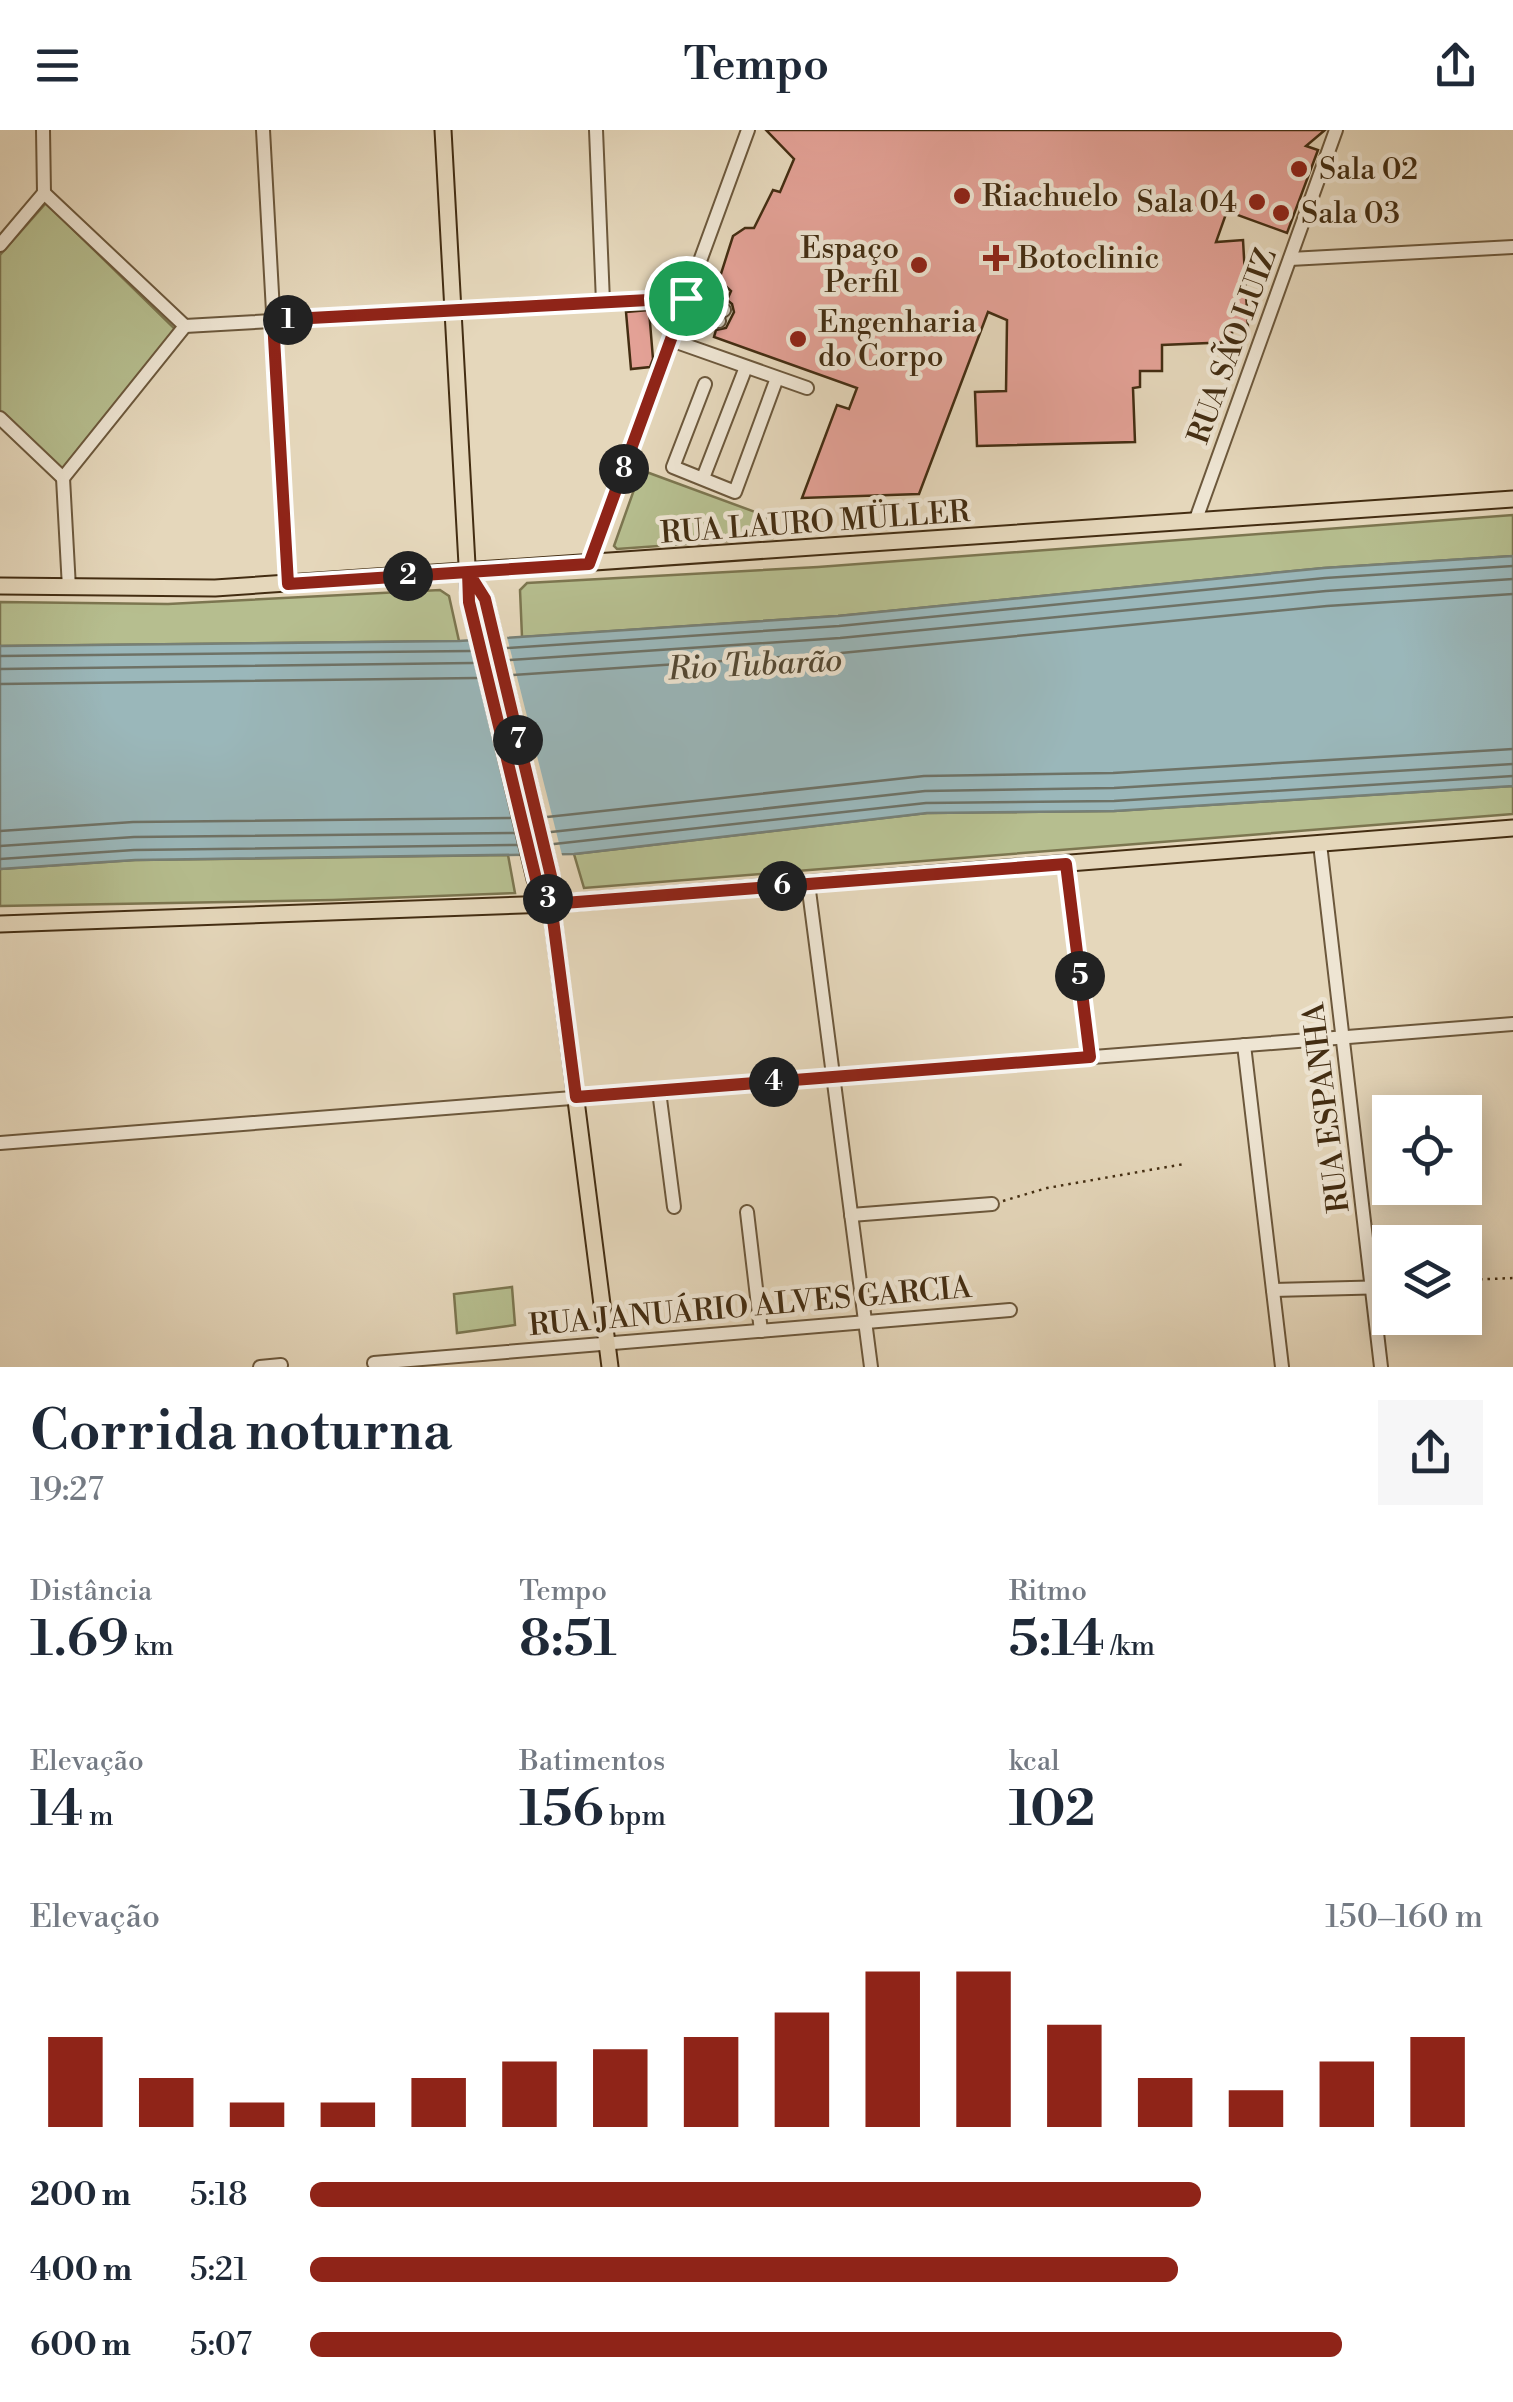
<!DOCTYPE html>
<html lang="pt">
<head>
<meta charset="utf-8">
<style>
  :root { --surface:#fff; --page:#f6f6f7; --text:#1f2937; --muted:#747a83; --accent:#8f2418 }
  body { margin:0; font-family:"Libre Bodoni",serif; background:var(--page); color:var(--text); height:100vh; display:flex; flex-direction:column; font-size:38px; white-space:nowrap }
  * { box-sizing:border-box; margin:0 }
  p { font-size:32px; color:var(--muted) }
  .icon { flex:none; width:55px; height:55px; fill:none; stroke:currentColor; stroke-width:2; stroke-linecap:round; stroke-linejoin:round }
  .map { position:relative; height:1237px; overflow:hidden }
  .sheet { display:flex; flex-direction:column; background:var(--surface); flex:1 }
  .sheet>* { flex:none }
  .buttons { position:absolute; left:1372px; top:965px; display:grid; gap:20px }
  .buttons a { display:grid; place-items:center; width:110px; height:110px; border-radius:0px; background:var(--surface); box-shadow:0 5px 25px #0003; font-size:50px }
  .pin { position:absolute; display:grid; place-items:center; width:85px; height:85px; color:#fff; margin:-42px; border:5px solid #fff; border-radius:50%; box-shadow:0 2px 10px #0007 }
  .km { position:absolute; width:50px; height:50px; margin:-25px; border-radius:50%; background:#222; color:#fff; font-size:28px; line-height:50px; text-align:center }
  .round { display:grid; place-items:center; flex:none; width:105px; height:105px; border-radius:0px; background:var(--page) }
  .overview { display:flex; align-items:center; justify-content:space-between; height:170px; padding:0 30px }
  h1 { font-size:55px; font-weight:600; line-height:75px }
  .stats { display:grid; grid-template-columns:repeat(3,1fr); gap:15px; height:170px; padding:10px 30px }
  .stats div { display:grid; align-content:center }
  .stats b { font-size:50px; font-weight:600 }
  .stats small { font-size:28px; font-weight:400 }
  .stats p { font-size:28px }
  .chart { height:280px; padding:20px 30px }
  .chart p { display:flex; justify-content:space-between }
  .chart svg { width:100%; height:180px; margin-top:10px; stroke:var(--accent); stroke-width:6 }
  ul { padding:0 30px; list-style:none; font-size:32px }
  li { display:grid; grid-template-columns:160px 120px 1fr; align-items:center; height:75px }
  li i { height:25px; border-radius:12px; background:var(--accent) }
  header { display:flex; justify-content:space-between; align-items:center; height:130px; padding:0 30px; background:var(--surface); font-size:45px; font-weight:600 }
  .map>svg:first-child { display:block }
  .green { fill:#b6be8f; stroke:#7c7650; stroke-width:2.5 }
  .water { fill:#9ab7ba; stroke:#778077; stroke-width:2.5 }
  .pier { fill:#e5d7bb }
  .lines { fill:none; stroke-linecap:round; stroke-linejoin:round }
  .shore { stroke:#6e7266; stroke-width:2.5 }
  .building { fill:#e3a196; stroke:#432d12; stroke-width:2.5 }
  .minor-casing { stroke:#6c583c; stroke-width:16 }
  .major-casing { stroke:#432d12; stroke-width:19 }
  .path { stroke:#432d12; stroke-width:2.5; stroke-dasharray:2.5 5; stroke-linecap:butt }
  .minor { stroke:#eee5d3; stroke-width:12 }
  .major { stroke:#e5d7bb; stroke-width:15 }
  .route-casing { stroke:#fff; stroke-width:20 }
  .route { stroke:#8f2418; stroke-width:12 }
  .poi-dot { fill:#8f2418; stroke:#eee5d3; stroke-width:4 }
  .labels { text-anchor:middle; stroke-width:9; stroke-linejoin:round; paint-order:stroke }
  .poi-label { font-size:30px; fill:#432d12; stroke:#eee5d3; text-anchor:start }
  .street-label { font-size:30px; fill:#432d12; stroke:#eee5d3 }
  .water-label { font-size:32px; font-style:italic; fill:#544934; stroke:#eee5d3 }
</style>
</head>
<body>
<header><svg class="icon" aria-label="menu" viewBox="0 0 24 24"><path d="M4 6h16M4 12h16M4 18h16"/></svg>Tempo<svg class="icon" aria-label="share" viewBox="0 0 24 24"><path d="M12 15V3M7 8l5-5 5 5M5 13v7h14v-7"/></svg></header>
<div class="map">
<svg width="1513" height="1237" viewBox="0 0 1513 1237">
  <rect width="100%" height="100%" fill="#e5d7bb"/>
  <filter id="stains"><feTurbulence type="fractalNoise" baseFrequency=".002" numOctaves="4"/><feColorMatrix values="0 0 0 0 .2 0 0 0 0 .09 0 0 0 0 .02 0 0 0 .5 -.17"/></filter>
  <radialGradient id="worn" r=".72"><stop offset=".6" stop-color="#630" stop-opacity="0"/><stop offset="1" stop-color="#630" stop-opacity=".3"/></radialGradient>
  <g class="green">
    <polygon points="46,73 176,200 62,339 0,281 0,125"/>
    <polygon points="641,340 766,386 772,408 617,419 614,416"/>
    <polygon points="1513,385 1513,426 1324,438 838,486 522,507 520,460 527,453 818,437"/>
    <polygon points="440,460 449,466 459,511 0,516 0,472 168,474"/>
    <polygon points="1513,656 1513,684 584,758 574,724 927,683 1114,681"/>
    <polygon points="508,725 515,763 333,770 0,776 0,739 135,730"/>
    <polygon points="512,1157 515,1195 457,1203 454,1164"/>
  </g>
  <polygon class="water" points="1513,426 1513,656 1114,681 927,683 574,724 135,730 0,739 0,516 459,511 838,486 1324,438"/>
  <polygon class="pier" points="506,503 563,729 527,730 473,505"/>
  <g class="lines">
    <g class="shore">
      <polyline points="507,518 839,496 1325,448 1513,436"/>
      <polyline points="0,526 470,521"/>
      <polyline points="510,530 840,508 1326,461 1513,449"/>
      <polyline points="0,539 473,533"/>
      <polyline points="513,545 841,523 1327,476 1513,464"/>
      <polyline points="0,554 477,548"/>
      <polyline points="547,687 924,646 1113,643 1513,619"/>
      <polyline points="0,701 133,692 510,688"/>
      <polyline points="551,702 925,661 1114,658 1513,634"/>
      <polyline points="554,714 926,673 1114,671 1513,646"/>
      <polyline points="0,716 134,707 514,703"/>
      <polyline points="0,729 134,720 517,715"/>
    </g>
  </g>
  <g class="building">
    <polygon points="766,0 1325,0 1306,16 1318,20 1287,103 1227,81 1216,112 1243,110 1248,198 1232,199 1232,212 1162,215 1162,241 1140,241 1140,257 1133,258 1135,312 977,316 975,262 1006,261 1007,190 988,182 919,364 802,368 837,275 849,279 857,258 714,207 716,200 726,198 734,182 732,174 727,170 731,161 719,150 733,106 745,98 754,98 773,60 780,62 794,29"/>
    <polygon points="649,180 653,229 650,237 631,239 626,182"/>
  </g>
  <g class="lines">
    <g class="minor-casing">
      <g id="minor">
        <polyline points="43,0 44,63"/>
        <polyline points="263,0 288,454"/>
        <polyline points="596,0 603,172"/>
        <polyline points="44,63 185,196"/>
        <polyline points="0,115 44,63"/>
        <polyline points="1290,129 1513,117"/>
        <polyline points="686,167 692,181 719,191"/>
        <polyline points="185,196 686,167 724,180"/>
        <polyline points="671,210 807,258"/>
        <polyline points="705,254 673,337 735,362 777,248"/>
        <polyline points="0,288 63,348"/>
        <polyline points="63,348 185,196"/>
        <polyline points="63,348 69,458"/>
        <polyline points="703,348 746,237"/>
        <polyline points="1195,392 1336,0"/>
        <polyline points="589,434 748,0"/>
        <polyline points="1320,714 1381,1237"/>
        <polyline points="1066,734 1090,927"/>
        <polyline points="808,753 871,1237"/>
        <polyline points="1244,915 1282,1237"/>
        <polyline points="659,961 674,1077"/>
        <polyline points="0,1013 1513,894"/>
        <polyline points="747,1082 761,1201"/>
        <polyline points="851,1085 992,1074"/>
        <polyline points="1273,1160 1390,1157"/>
        <polyline points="374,1233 1010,1180"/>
        <polyline points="260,1237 281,1235"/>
      </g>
    </g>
    <g class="major-casing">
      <g id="major">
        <polyline points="443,0 469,471 535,749 550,773"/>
        <polyline points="468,442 485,469 551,746 551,774 610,1237"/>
        <polyline points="0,456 215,458 1513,369"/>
        <polyline points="0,794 551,774 1513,698"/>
      </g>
    </g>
    <g class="path">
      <polyline points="1003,1071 1047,1058 1184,1034"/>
      <polyline points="1465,1150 1513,1148"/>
    </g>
    <use href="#minor" class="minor"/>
    <use href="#major" class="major"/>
  </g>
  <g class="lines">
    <g class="route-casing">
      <polyline id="route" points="686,168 273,190 288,454 468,442 469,472 536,749 551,774 576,967 1090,927 1066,734 551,774 551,746 485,469 468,442 589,434 686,168"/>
    </g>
    <use href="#route" class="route"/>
  </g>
  <g class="poi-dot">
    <circle cx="1299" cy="39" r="10"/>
    <circle cx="962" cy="66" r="10"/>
    <circle cx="1257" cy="72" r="10"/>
    <circle cx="1281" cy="83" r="10"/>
    <path d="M991 113h10v10h10v10h-10v10h-10v-10h-10v-10h10z"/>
    <circle cx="919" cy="135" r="10"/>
    <circle cx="798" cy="209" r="10"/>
  </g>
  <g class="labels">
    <g class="poi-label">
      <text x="1319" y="49">Sala 02</text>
      <text x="982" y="76">Riachuelo</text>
      <text x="1237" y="82" text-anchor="end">Sala 04</text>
      <text x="1301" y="93">Sala 03</text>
      <text x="899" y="128" text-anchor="end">Espaço<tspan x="899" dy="34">Perfil</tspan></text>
      <text x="1018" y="138">Botoclinic</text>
      <text x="818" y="202">Engenharia<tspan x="818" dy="34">do Corpo</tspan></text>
    </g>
    <g class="street-label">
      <text transform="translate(1232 216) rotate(-70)" y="10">RUA SÃO LUIZ</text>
      <text transform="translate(815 392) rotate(-4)" y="10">RUA LAURO MÜLLER</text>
      <text transform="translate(1326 978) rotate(-97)" y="10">RUA ESPANHA</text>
      <text transform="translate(750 1176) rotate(-5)" y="10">RUA JANUÁRIO ALVES GARCIA</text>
    </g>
    <g class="water-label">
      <text transform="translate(755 534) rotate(-3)" y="11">Rio Tubarão</text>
    </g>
  </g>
  <rect width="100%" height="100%" filter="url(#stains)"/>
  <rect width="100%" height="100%" fill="url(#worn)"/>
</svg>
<div class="buttons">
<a><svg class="icon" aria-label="locate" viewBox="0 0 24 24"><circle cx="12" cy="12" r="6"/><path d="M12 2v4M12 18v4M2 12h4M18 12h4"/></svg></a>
<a><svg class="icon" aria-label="layers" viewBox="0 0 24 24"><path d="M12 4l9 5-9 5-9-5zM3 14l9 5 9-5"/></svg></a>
</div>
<div class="pin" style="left:686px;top:168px;background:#1e9e55"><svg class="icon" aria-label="arrive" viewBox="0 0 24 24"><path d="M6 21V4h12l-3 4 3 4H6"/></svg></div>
<b class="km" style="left:288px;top:190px">1</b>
<b class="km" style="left:408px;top:446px">2</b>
<b class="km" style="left:548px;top:769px">3</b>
<b class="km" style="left:774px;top:952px">4</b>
<b class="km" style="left:1080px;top:846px">5</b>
<b class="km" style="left:782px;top:756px">6</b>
<b class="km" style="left:518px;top:610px">7</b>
<b class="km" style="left:624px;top:339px">8</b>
</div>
<section class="sheet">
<div class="overview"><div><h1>Corrida noturna</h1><p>19:27</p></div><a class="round"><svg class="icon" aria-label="share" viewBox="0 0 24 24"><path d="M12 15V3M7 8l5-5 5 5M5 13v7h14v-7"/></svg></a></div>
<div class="stats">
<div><p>Distância</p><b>1.69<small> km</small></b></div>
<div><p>Tempo</p><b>8:51</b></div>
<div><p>Ritmo</p><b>5:14<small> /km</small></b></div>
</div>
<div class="stats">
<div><p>Elevação</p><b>14<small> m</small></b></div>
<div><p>Batimentos</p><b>156<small> bpm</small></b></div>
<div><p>kcal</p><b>102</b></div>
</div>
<div class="chart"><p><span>Elevação</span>150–160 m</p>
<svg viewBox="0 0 160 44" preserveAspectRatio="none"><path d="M5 44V22M15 44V32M25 44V38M35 44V38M45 44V32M55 44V28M65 44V25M75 44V22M85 44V16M95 44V6M105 44V6M115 44V19M125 44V32M135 44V35M145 44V28M155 44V22"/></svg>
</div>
<ul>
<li><b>200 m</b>5:18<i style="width:76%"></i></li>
<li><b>400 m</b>5:21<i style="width:74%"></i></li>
<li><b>600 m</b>5:07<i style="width:88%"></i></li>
</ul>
</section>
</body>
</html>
